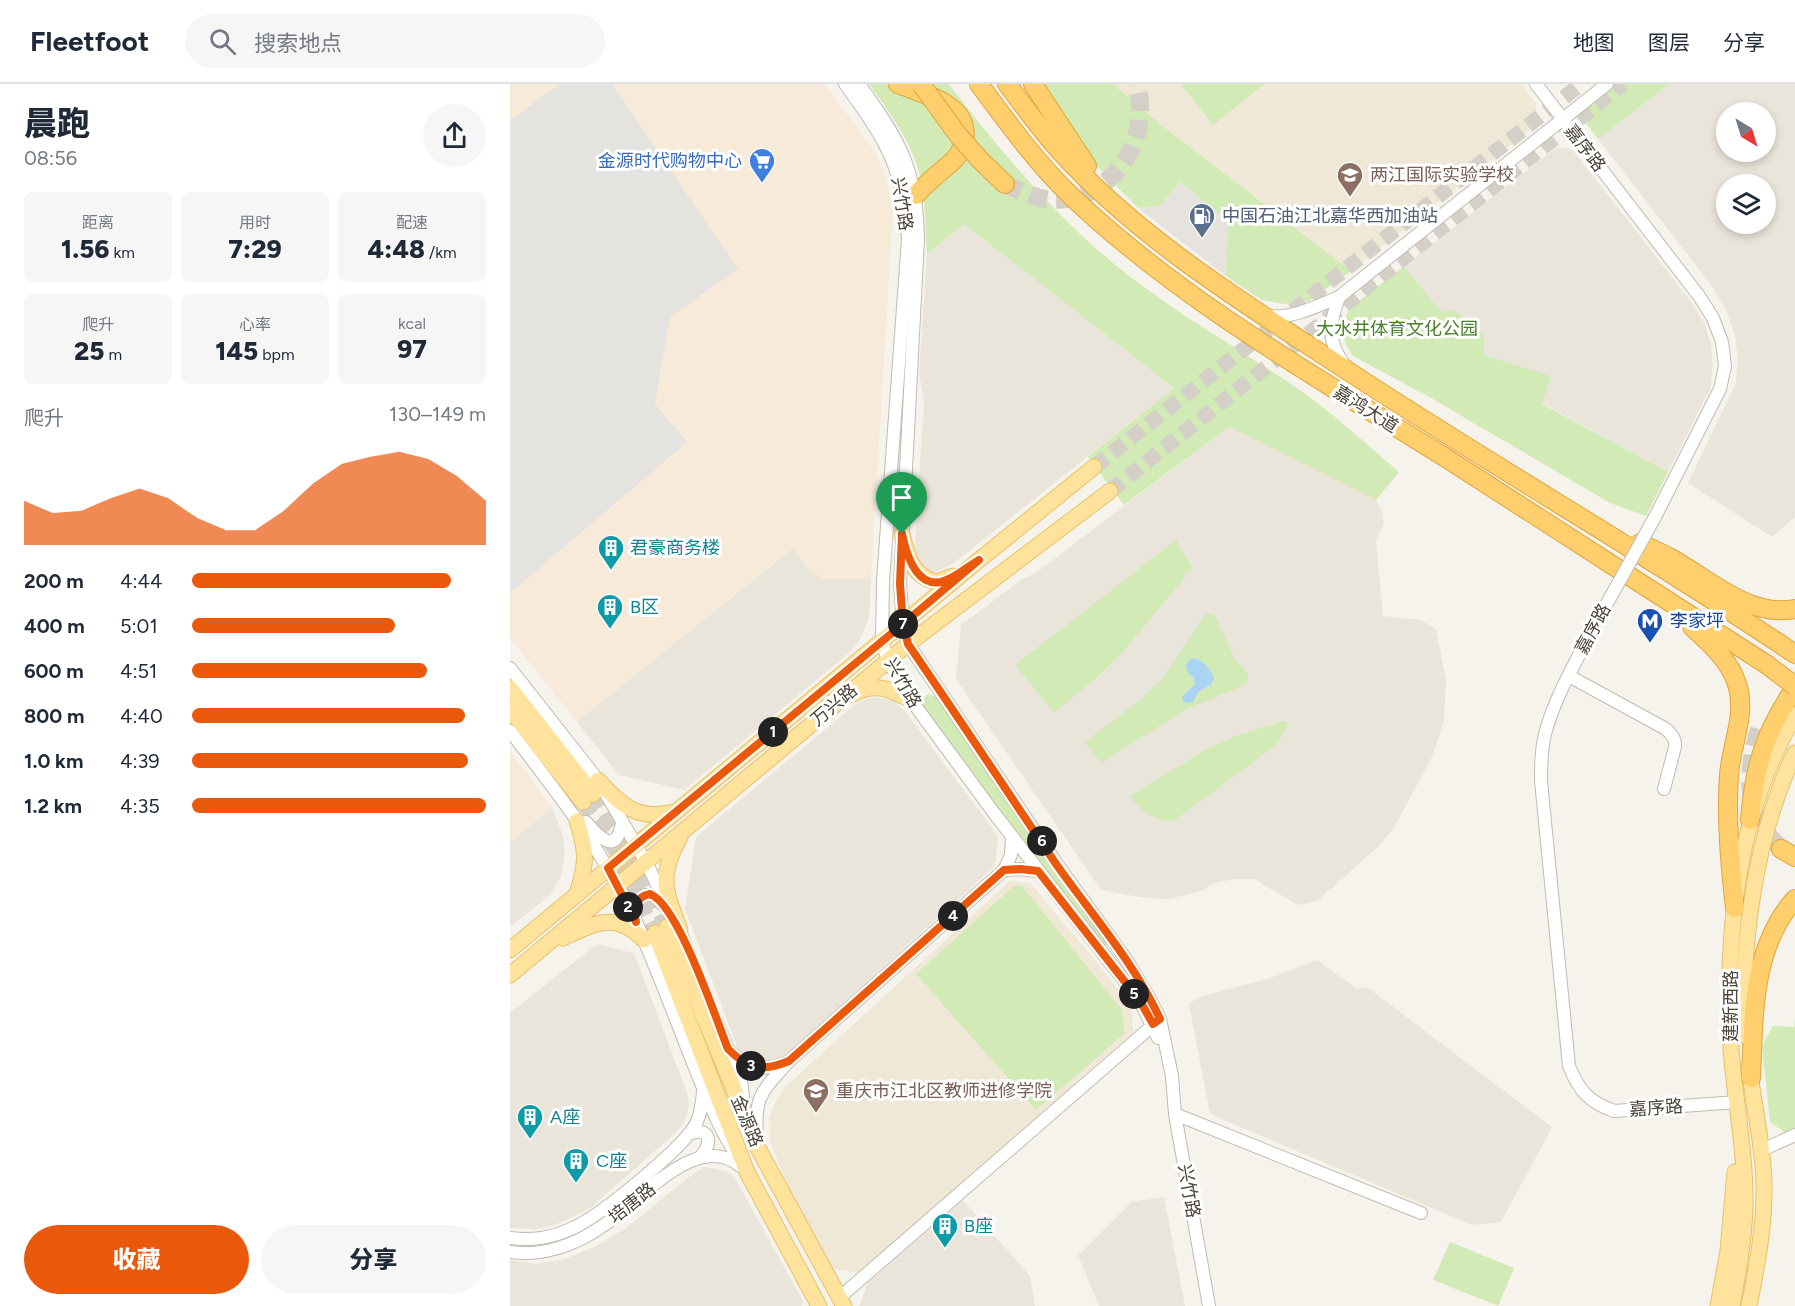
<!DOCTYPE html>
<html lang="zh">
<head>
<meta charset="utf-8">
<style>
  :root { --surface:#fff; --page:#f6f6f7; --text:#1f2937; --muted:#747a83; --line:#e0e1e3; --accent:#ea580c }
  body { margin:0; font-family:Figtree,"Noto Sans SC",sans-serif; background:var(--page); color:var(--text); height:100vh; display:flex; flex-direction:column; font-size:22px; white-space:nowrap }
  * { box-sizing:border-box; margin:0 }
  p { font-size:20px; color:var(--muted) }
  .icon { flex:none; width:33px; height:33px; fill:none; stroke:currentColor; stroke-width:2; stroke-linecap:round; stroke-linejoin:round }
  .map { position:relative; flex:1; overflow:hidden }
  .side { display:flex; flex-direction:column; background:var(--surface); width:510px }
  .side>* { flex:none }
  .needle { width:39px; rotate:142deg }
  .controls { position:absolute; left:1206px; top:18px; display:grid; gap:12px }
  .controls a { display:grid; place-items:center; width:60px; height:60px; border-radius:50%; background:var(--surface); box-shadow:0 3px 9px #0003; font-size:30px }
  .pin { position:absolute; display:grid; place-items:center; width:51px; height:51px; color:#fff; margin:-62px -26px; border-radius:50% 50% 50% 0; rotate:-45deg; box-shadow:0 0 6px #0007 }
  .pin .icon { rotate:45deg }
  .km { position:absolute; width:30px; height:30px; margin:-15px; border-radius:50%; background:#222; color:#fff; font-size:16px; line-height:30px; text-align:center }
  .round { display:grid; place-items:center; flex:none; width:63px; height:63px; border-radius:32px; background:var(--page) }
  .headline { display:flex; align-items:center; justify-content:space-between; height:102px; padding:0 24px }
  h1 { font-size:33px; font-weight:800; line-height:45px }
  .metrics { display:grid; grid-template-columns:repeat(3,1fr); gap:9px; height:102px; padding:6px 24px }
  .metrics div { display:grid; align-content:center; border-radius:9px; background:var(--page); text-align:center }
  .metrics b { font-size:26px; font-weight:800 }
  .metrics small { font-size:16px; font-weight:400 }
  .metrics p { font-size:16px }
  .chart { height:168px; padding:12px 24px }
  .chart p { display:flex; justify-content:space-between }
  .chart svg { width:100%; height:108px; margin-top:6px; fill:var(--accent); opacity:.7 }
  .primary-button { display:flex; gap:12px; margin-top:auto; padding:12px 24px }
  .primary-button a { flex:1; height:69px; border-radius:36px; background:var(--accent); color:#fff; font-size:24px; font-weight:800; line-height:69px; text-align:center }
  .primary-button a+a { background:var(--page); color:var(--text) }
  ul { padding:0 24px; list-style:none; font-size:20px }
  li { display:grid; grid-template-columns:96px 72px 1fr; align-items:center; height:45px }
  li i { height:15px; border-radius:8px; background:var(--accent) }
  header { display:flex; align-items:center; gap:36px; box-sizing:border-box; height:84px; padding:0 30px; background:var(--surface); border-bottom:2px solid var(--line) }
  header strong { font-size:28px }
  nav { display:flex; gap:33px; margin-inline-start:auto; font-size:21px }
  .search { width:420px; height:54px; background:var(--page); display:flex; align-items:center; gap:15px; box-sizing:border-box; padding:0 21px; border-radius:33px; color:var(--muted); font-size:22px }
  main { display:flex; flex:1; min-height:0 }
  .map>svg:first-child { display:block }
  .residential { fill:#eae5da; fill-rule:evenodd }
  .commercial { fill:#f7ead8 }
  .industrial { fill:#e6e2dd }
  .education { fill:#efe8d6 }
  .green { fill:#d2eab5; fill-rule:evenodd }
  .parking { fill:#e5e3e0 }
  .water { fill:#a9d4f2 }
  .lines { fill:none; stroke-linecap:round; stroke-linejoin:round }
  .major-tunnel { stroke:#d4d0c8; stroke-width:15; stroke-dasharray:15 8; stroke-linecap:butt }
  .highway-tunnel { stroke:#d4d0c8; stroke-width:18; stroke-dasharray:18 9; stroke-linecap:butt }
  .minor-casing { stroke:#c2bbae; stroke-width:14 }
  .major-casing { stroke:#e6c16a; stroke-width:17 }
  .highway-casing { stroke:#e0a43c; stroke-width:20 }
  .minor { stroke:#fff; stroke-width:12 }
  .major { stroke:#ffe39c; stroke-width:15 }
  .highway { stroke:#ffcf6e; stroke-width:18 }
  .minor-bridge-casing { stroke:#c2bbae; stroke-width:14; stroke-linecap:butt }
  .highway-bridge-casing { stroke:#e0a43c; stroke-width:20; stroke-linecap:butt }
  .minor-bridge { stroke:#fff; stroke-width:12 }
  .highway-bridge { stroke:#ffcf6e; stroke-width:18 }
  .route-casing { stroke:#fff; stroke-width:12 }
  .route { stroke:#ea580c; stroke-width:8 }
  .labels { text-anchor:middle; stroke-width:6; stroke-linejoin:round; paint-order:stroke }
  .street-label { font-size:18px; fill:#4b4439; stroke:#fff }
  .shop-label { font-size:18px; fill:#366cbe; stroke:#fff; text-anchor:end }
  .education-label { font-size:18px; fill:#785e54; stroke:#fff; text-anchor:start }
  .service-label { font-size:18px; fill:#4e5e75; stroke:#fff; text-anchor:start }
  .park-label { font-size:18px; fill:#4a7f2a; stroke:#fff }
  .culture-label { font-size:18px; fill:#0d838f; stroke:#fff; text-anchor:start }
  .transit-label { font-size:18px; fill:#164399; stroke:#fff; text-anchor:start }
</style>
</head>
<body>
<header>
<strong>Fleetfoot</strong>
<div class="search"><svg class="icon" aria-label="search" viewBox="0 0 24 24"><circle cx="10" cy="10" r="6"/><path d="M15 15l6 6"/></svg>搜索地点</div>
<nav><a>地图</a><a>图层</a><a>分享</a></nav>
</header>
<main>
<section class="side">
<div class="headline"><div><h1>晨跑</h1><p>08:56</p></div><a class="round"><svg class="icon" aria-label="share" viewBox="0 0 24 24"><path d="M12 15V3M7 8l5-5 5 5M5 13v7h14v-7"/></svg></a></div>
<div class="metrics">
<div><p>距离</p><b>1.56<small> km</small></b></div>
<div><p>用时</p><b>7:29</b></div>
<div><p>配速</p><b>4:48<small> /km</small></b></div>
</div>
<div class="metrics">
<div><p>爬升</p><b>25<small> m</small></b></div>
<div><p>心率</p><b>145<small> bpm</small></b></div>
<div><p>kcal</p><b>97</b></div>
</div>
<div class="chart"><p><span>爬升</span>130–149 m</p>
<svg viewBox="0 0 160 44" preserveAspectRatio="none"><path d="M0 44V26L10 31L20 30L30 25L40 21L50 25L60 33L70 38L80 38L90 30L100 19L110 11L120 8L130 6L140 9L150 16L160 26V44z"/></svg>
</div>
<ul>
<li><b>200 m</b>4:44<i style="width:88%"></i></li>
<li><b>400 m</b>5:01<i style="width:69%"></i></li>
<li><b>600 m</b>4:51<i style="width:80%"></i></li>
<li><b>800 m</b>4:40<i style="width:93%"></i></li>
<li><b>1.0 km</b>4:39<i style="width:94%"></i></li>
<li><b>1.2 km</b>4:35<i style="width:100%"></i></li>
</ul>
<div class="primary-button"><a>收藏</a><a>分享</a></div>
</section>
<div class="map">
<svg width="1285" height="1222" viewBox="0 0 1285 1222">
  <rect width="100%" height="100%" fill="#f6f3ec"/>
  <g class="residential">
    <path d="M 1159,0 L 1285,0 L 1285,433 L 1262,453 L 1178,399 L 1226,299 L 1228,274 L 1225,251 L 1217,228 L 1202,202 L 1088,55 ZM 1216,28 L 1256,28 L 1256,68 L 1216,68 ZM 1216,100 L 1256,100 L 1256,140 L 1216,140 Z"/>
    <polygon points="1046,64 1062,65 1182,219 1194,239 1201,260 1203,282 1200,305 1158,388 1032,319 1040,292 974,271 931,229 894,182"/>
    <polygon points="454,140 664,304 444,479 425,488 418,486 410,480 406,471 405,459 414,318 409,288 417,170"/>
    <polygon points="719,343 866,416 872,427 874,440 866,456 873,532 910,536 926,545 936,596 934,636 923,671 885,742 870,761 807,817 788,821 744,795 725,795 704,799 691,807 660,815 635,814 591,806 446,595 451,541 511,496 527,488"/>
    <polygon points="283,464 299,486 315,495 361,495 359,534 349,557 339,569 174,706 109,691 67,638"/>
    <polygon points="364,613 384,617 393,625 488,752 485,782 274,972 265,977 247,977 239,975 232,970 227,962 175,825 186,753 346,620 356,615"/>
    <polygon points="42,724 53,752 55,769 51,792 40,811 0,843 0,758"/>
    <polygon points="87,860 124,869 177,1009 179,1020 177,1030 172,1041 163,1051 80,1124 45,1141 26,1145 0,1144 0,929"/>
    <polygon points="807,876 847,905 857,903 1042,1043 991,1138 962,1141 700,1030 679,920 689,913 760,894"/>
    <polygon points="195,1083 217,1087 226,1096 293,1217 291,1222 0,1222 0,1176 27,1180 55,1175 86,1162 116,1144 184,1089"/>
    <polygon points="654,1113 675,1222 589,1222 568,1171 621,1118"/>
    <polygon points="453,1116 520,1192 525,1222 349,1222 358,1199"/>
  </g>
  <g class="commercial">
    <polygon points="0,0 314,0 366,69 377,98 383,125 361,495 315,495 299,486 282,464 67,638 0,554"/>
    <polygon points="0,667 42,724 0,758"/>
  </g>
  <polygon class="industrial" points="670,98 718,137 716,192 628,124 650,122"/>
  <g class="education">
    <polygon points="603,0 1011,0 1026,20 1025,42 841,187 650,40"/>
    <polygon points="500,797 520,799 582,872 622,923 623,948 349,1189 321,1184 275,1096 260,1056 259,1035 262,1025 272,1006"/>
  </g>
  <g class="green">
    <path d="M 359,0 L 439,0 C 489,66 544,131 609,184 C 665,229 728,264 787,304 C 823,329 856,360 889,388 L 866,416 L 719,343 L 614,421 L 578,373 L 664,304 L 454,140 L 417,170 C 415,140 416,109 407,81 C 397,51 377,25 359,0 Z"/>
    <polygon points="520,0 603,0 650,40 841,187 799,217 774,220 752,216 716,192 718,137 670,98 650,122 628,124 574,69"/>
    <polygon points="671,0 754,0 703,41"/>
    <polygon points="1106,0 1159,0 1088,55 1075,38 1076,24"/>
    <path d="M 894,182 L 931,228 L 945,226 L 974,251 L 974,271 L 1041,292 L 1032,320 L 1158,388 L 1136,432 L 1100,419 L 921,314 L 843,272 C 831,256 830,239 841,223 Z"/>
    <polygon points="666,456 682,484 613,568 585,595 544,629 505,581"/>
    <path d="M 696,529 L 704,530 L 725,575 L 738,590 L 737,600 L 675,626 L 591,679 L 575,658 L 630,616 L 652,595 ZM 685,573 L 701,587 L 699,603 L 689,607 L 686,615 L 681,619 L 675,608 L 684,602 L 685,598 L 676,584 Z"/>
    <polygon points="418,610 427,613 599,859 593,863 413,625 411,616"/>
    <path d="M 773,637 L 778,638 L 776,646 L 766,661 L 664,737 C 646,739 630,726 620,712 L 695,666 L 723,653 Z"/>
    <polygon points="504,802 512,802 612,926 614,950 526,1026 406,890"/>
    <polygon points="1285,935 1285,1044 1276,1049 1260,1038 1252,962 1263,942 1284,943"/>
    <polygon points="940,1158 1004,1184 988,1222 923,1196"/>
  </g>
  <polygon class="parking" points="50,0 102,0 228,185 160,233 145,320 177,358 0,509 0,36"/>
  <path class="water" d="M 683,574 C 690,574 702,586 704,594 L 701,601 L 689,607 L 683,618 L 677,619 L 673,617 L 672,613 L 685,600 L 684,594 C 676,588 672,580 683,574 Z"/>
  <g class="lines">
    <g class="major-tunnel">
      <polyline points="584,383 1071,0"/>
      <polyline points="600,407 1113,0"/>
      <polyline points="83,710 121,773 157,843"/>
      <polyline points="73,718 105,766 145,849"/>
    </g>
    <g class="highway-tunnel">
      <path d="M 495,100 C 510,107 527,115 543,116 C 602,118 644,53 626,0"/>
      <path d="M 1249,645 C 1240,675 1235,709 1249,739 C 1254,748 1264,757 1271,765"/>
    </g>
    <g class="minor-casing">
      <g id="minor">
        <path d="M 335,0 C 377,58 393,82 398,155 L 373,497 L 372,557 L 378,577 L 401,616 L 484,729 L 630,917 L 648,954"/>
        <path d="M 349,0 C 389,56 407,84 408,155 L 390,500 L 393,540 L 398,560 L 547,780 L 616,875 L 639,913 L 650,935 L 662,992 L 665,1030 L 699,1222"/>
        <polyline points="1026,0 1189,212 1203,234 1212,258 1215,282 1210,305 1145,433"/>
        <path d="M 829,213 C 819,242 816,255 835,282"/>
        <path d="M 756,232 C 781,235 806,223 829,213 L 1097,0"/>
        <path d="M 1085,541 C 1067,576 1045,612 1035,650 C 1031,666 1031,681 1031,697 L 1059,982 C 1069,1007 1079,1018 1104,1027 L 1227,1018"/>
        <polyline points="0,584 88,696 136,778 156,819"/>
        <path d="M 1059,592 L 1156,645 C 1162,651 1166,655 1165,663 L 1154,705"/>
        <path d="M 0,647 C 47,708 95,769 127,840 C 148,887 166,936 185,984 C 197,1013 208,1043 226,1070"/>
        <path d="M 76,738 C 89,754 107,772 112,738"/>
        <polyline points="502,753 501,771 494,786 510,785 528,787"/>
        <path d="M 125,835 C 123,824 125,817 135,811 L 144,811 L 153,821"/>
        <polyline points="167,840 231,997 234,1020"/>
        <path d="M 221,968 C 238,985 252,988 275,979"/>
        <polyline points="665,1030 911,1129"/>
        <path d="M 179,1050 C 199,1042 204,1058 191,1072"/>
        <path d="M 247,1055 C 244,1011 251,1009 279,977 L 494,786"/>
        <polyline points="1252,1066 1285,1051"/>
        <path d="M 0,1154 C 23,1157 41,1154 63,1144 C 90,1132 172,1065 186,1040 C 191,1029 192,1020 193,1008"/>
        <path d="M 0,1168 C 32,1173 65,1161 91,1143 C 128,1120 186,1045 230,1082"/>
        <polyline points="329,1214 649,936"/>
      </g>
    </g>
    <g class="major-casing">
      <g id="major">
        <path d="M 392,450 C 397,471 402,493 427,498 L 443,492"/>
        <polyline points="0,604 83,710"/>
        <path d="M 343,610 C 365,598 380,605 401,616"/>
        <polyline points="0,625 73,718"/>
        <path d="M 88,696 C 111,722 128,737 164,728"/>
        <path d="M 170,753 C 148,793 155,806 170,846"/>
        <path d="M 67,810 C 77,780 77,767 67,737"/>
        <polyline points="157,843 248,1064 334,1222"/>
        <polyline points="145,849 237,1088 309,1222"/>
        <path d="M 53,854 C 86,839 105,827 134,856"/>
        <polyline points="0,866 469,476 584,383"/>
        <polyline points="0,891 398,560 600,407"/>
        <path d="M 1236,952 C 1229,862 1246,750 1285,669"/>
        <polyline points="1208,1222 1218,1167 1225,1088"/>
        <path d="M 1222,1222 C 1228,1189 1234,1157 1235,1123 C 1236,1070 1225,1017 1221,965 C 1215,851 1226,731 1285,631"/>
        <path d="M 1239,1222 C 1247,1181 1255,1141 1254,1099 C 1253,1060 1244,1022 1239,984"/>
      </g>
    </g>
    <g class="highway-casing">
      <g id="highway">
        <path d="M 388,0 C 405,7 426,12 440,23 C 459,37 459,60 444,76 C 431,88 417,98 406,111"/>
        <path d="M 469,0 C 497,38 526,78 560,111 C 671,217 807,293 936,374 C 1043,442 1149,512 1256,580"/>
        <path d="M 497,0 C 514,22 530,45 549,66 C 630,156 740,223 841,289 C 987,385 1140,472 1285,570"/>
        <polyline points="523,0 577,82"/>
        <polyline points="471,77 495,100"/>
        <path d="M 1130,459 C 1139,464 1150,468 1159,473 C 1198,494 1238,534 1285,525"/>
        <path d="M 1182,543 C 1200,559 1220,577 1227,600 C 1237,630 1221,661 1219,691 C 1216,735 1220,779 1225,824"/>
        <path d="M 1240,736 C 1244,683 1255,648 1285,604"/>
        <polyline points="1271,765 1285,773"/>
        <path d="M 1241,994 C 1244,933 1241,864 1285,815"/>
      </g>
    </g>
    <use href="#minor" class="minor"/>
    <use href="#major" class="major"/>
    <use href="#highway" class="highway"/>
    <g class="minor-bridge-casing">
      <polyline id="minor-bridge" points="1085,541 1145,433"/>
    </g>
    <g class="highway-bridge-casing">
      <g id="highway-bridge">
        <polyline points="411,0 448,51 471,77"/>
        <polyline points="1256,580 1285,602"/>
      </g>
    </g>
    <use href="#minor-bridge" class="minor-bridge"/>
    <use href="#highway-bridge" class="highway-bridge"/>
  </g>
  <g class="lines">
    <g class="route-casing">
      <path id="route" d="M 392,450 L 390,500 L 393,540 L 98,784 L 126,838 C 123,824 125,813 140,810 C 168,820 206,935 218,965 C 239,986 252,988 279,977 L 494,786 L 510,785 L 528,787 L 630,917 L 643,940 L 650,935 C 624,878 582,831 546,780 C 497,707 448,633 398,560 L 393,540 L 469,476 C 457,483 444,495 431,498 C 405,503 396,469 392,450"/>
    </g>
    <use href="#route" class="route"/>
  </g>
  <defs>
    <g id="supermarket-pin" transform="scale(1.35)"><path d="M0 17L-7.5 6A9.5 9.5 0 1 1 7.5 6Z" fill="#3f7fe0" stroke="#fff"/><path d="M-6-5.5h2.5l.6 2H6L4.5 2H-2.5L-4.4-4H-6ZM-1.5 3.2a1.3 1.3 0 1 0 .1 0ZM3 3.2a1.3 1.3 0 1 0 .1 0Z" fill="#fff"/></g>
    <g id="school-pin" transform="scale(1.35)"><path d="M0 17L-7.5 6A9.5 9.5 0 1 1 7.5 6Z" fill="#8d6e63" stroke="#fff"/><path d="M0-5L7-2L0 1L-7-2ZM-4 1L0 2.5L4 1V4Q0 6-4 4Z" fill="#fff"/></g>
    <g id="fuel-pin" transform="scale(1.35)"><path d="M0 17L-7.5 6A9.5 9.5 0 1 1 7.5 6Z" fill="#5c6f8a" stroke="#fff"/><path d="M-5.5-6h7V0h2V4h1.3V-2.5L3-4.5l.8-.8L6-3V5H2.5V1h-1V6h-7ZM-4.2-4.7v3.2H.2V-4.7Z" fill="#fff"/></g>
    <g id="building-pin" transform="scale(1.35)"><path d="M0 17L-7.5 6A9.5 9.5 0 1 1 7.5 6Z" fill="#0f9aa8" stroke="#fff"/><path d="M-4-6H4V6H1V3H-1V6H-4ZM-2.5-4.3h1.7v1.8h-1.7ZM.8-4.3h1.7v1.8H.8ZM-2.5-1h1.7V.8h-1.7ZM.8-1h1.7V.8H.8Z" fill="#fff"/></g>
    <g id="metro-pin" transform="scale(1.35)"><path d="M0 17L-7.5 6A9.5 9.5 0 1 1 7.5 6Z" fill="#1a4fb4" stroke="#fff"/><path d="M-5.5 5V-5H-3L0 0L3-5H5.5V5H3V-.5L0 4L-3-.5V5Z" fill="#fff"/></g>
    <g id="university-pin" transform="scale(1.35)"><path d="M0 17L-7.5 6A9.5 9.5 0 1 1 7.5 6Z" fill="#8d6e63" stroke="#fff"/><path d="M0-5L7-2L0 1L-7-2ZM-4 1L0 2.5L4 1V4Q0 6-4 4Z" fill="#fff"/></g>
  </defs>
  <g fill-rule="evenodd">
    <use href="#supermarket-pin" x="252" y="77"/>
    <use href="#school-pin" x="840" y="91"/>
    <use href="#fuel-pin" x="692" y="132"/>
    <use href="#building-pin" x="101" y="464"/>
    <use href="#building-pin" x="100" y="523"/>
    <use href="#metro-pin" x="1140" y="537"/>
    <use href="#university-pin" x="306" y="1007"/>
    <use href="#building-pin" x="20" y="1033"/>
    <use href="#building-pin" x="66" y="1077"/>
    <use href="#building-pin" x="435" y="1142"/>
  </g>
  <g class="labels">
    <g class="street-label">
      <text transform="translate(1075 64) rotate(52)" y="6">嘉序路</text>
      <text transform="translate(392 120) rotate(81)" y="6">兴竹路</text>
      <text transform="translate(856 325) rotate(32)" y="6">嘉鸿大道</text>
      <text transform="translate(1083 545) rotate(-62)" y="6">嘉序路</text>
      <text transform="translate(393 599) rotate(60)" y="6">兴竹路</text>
      <text transform="translate(324 621) rotate(-40)" y="6">万兴路</text>
      <text transform="translate(1221 922) rotate(-90)" y="6">建新西路</text>
      <text transform="translate(1146 1024) rotate(-4)" y="6">嘉序路</text>
      <text transform="translate(237 1037) rotate(67)" y="6">金源路</text>
      <text transform="translate(679 1107) rotate(80)" y="6">兴竹路</text>
      <text transform="translate(122 1119) rotate(-38)" y="6">培唐路</text>
    </g>
    <g class="shop-label">
      <text x="232" y="83">金源时代购物中心</text>
    </g>
    <g class="education-label">
      <text x="860" y="97">两江国际实验学校</text>
      <text x="326" y="1013">重庆市江北区教师进修学院</text>
    </g>
    <g class="service-label">
      <text x="712" y="138">中国石油江北嘉华西加油站</text>
    </g>
    <g class="park-label">
      <text x="887" y="251">大水井体育文化公园</text>
    </g>
    <g class="culture-label">
      <text x="120" y="470">君豪商务楼</text>
      <text x="120" y="529">B区</text>
      <text x="40" y="1039">A座</text>
      <text x="86" y="1083">C座</text>
      <text x="454" y="1148">B座</text>
    </g>
    <g class="transit-label">
      <text x="1160" y="543">李家坪</text>
    </g>
  </g>
</svg>
<div class="controls">
<a><svg class="needle" viewBox="-14 -14 28 28"><path d="M0-13l5 13h-10z" fill="#e53935"/><path d="M0 13l5-13h-10z" fill="#747a83"/></svg></a>
<a><svg class="icon" aria-label="layers" viewBox="0 0 24 24"><path d="M12 4l9 5-9 5-9-5zM3 14l9 5 9-5"/></svg></a>
</div>
<div class="pin" style="left:392px;top:450px;background:#1e9e55"><svg class="icon" aria-label="arrive" viewBox="0 0 24 24"><path d="M6 21V4h12l-3 4 3 4H6"/></svg></div>
<b class="km" style="left:263px;top:648px">1</b>
<b class="km" style="left:118px;top:823px">2</b>
<b class="km" style="left:241px;top:982px">3</b>
<b class="km" style="left:443px;top:832px">4</b>
<b class="km" style="left:624px;top:910px">5</b>
<b class="km" style="left:532px;top:757px">6</b>
<b class="km" style="left:393px;top:540px">7</b>
</div>
</main>
</body>
</html>
